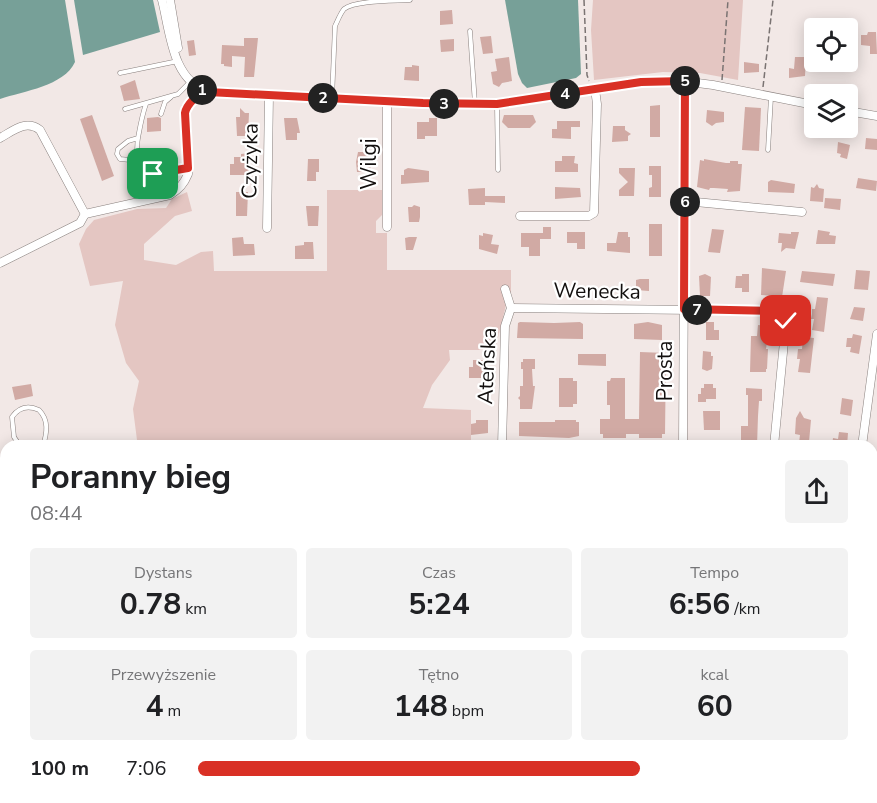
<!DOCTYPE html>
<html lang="pl">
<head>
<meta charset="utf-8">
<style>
  :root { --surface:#fff; --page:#f2f2f2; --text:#202124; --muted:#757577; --accent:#d93025 }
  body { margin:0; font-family:"Nunito Sans",sans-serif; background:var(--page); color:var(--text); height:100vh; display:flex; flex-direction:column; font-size:22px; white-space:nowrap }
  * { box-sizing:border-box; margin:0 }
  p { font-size:20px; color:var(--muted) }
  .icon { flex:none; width:33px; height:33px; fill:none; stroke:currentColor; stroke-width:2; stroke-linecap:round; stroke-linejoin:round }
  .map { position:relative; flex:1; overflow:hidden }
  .side { position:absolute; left:0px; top:440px; width:878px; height:364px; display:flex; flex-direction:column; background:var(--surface); border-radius:18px 18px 0 0; box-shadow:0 3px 15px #0003 }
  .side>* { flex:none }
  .tools { position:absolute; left:804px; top:18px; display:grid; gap:12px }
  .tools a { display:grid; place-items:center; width:54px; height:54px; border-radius:6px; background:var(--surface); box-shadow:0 3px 15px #0003; font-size:30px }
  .pin { position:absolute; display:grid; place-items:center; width:51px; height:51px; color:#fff; margin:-26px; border-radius:12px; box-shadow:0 3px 9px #0006 }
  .km { position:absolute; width:30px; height:30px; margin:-15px; border-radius:50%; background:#222; color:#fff; font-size:16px; line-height:30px; text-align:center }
  .round { display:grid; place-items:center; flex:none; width:63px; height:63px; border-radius:6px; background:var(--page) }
  .overview { display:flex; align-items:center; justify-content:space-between; height:102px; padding:0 30px }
  h1 { font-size:33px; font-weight:700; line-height:45px }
  .metrics { display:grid; grid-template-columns:repeat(3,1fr); gap:9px; height:102px; padding:6px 30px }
  .metrics div { display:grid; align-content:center; border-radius:6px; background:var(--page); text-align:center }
  .metrics b { font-size:30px; font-weight:700 }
  .metrics small { font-size:16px; font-weight:400 }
  .metrics p { font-size:16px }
  ul { padding:0 30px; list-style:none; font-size:20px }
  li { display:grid; grid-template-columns:96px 72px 1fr; align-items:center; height:45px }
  li i { height:15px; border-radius:8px; background:var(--accent) }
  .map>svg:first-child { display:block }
  .green { fill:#e4c6c2 }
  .water { fill:#77a098 }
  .building { fill:#d1aaa4 }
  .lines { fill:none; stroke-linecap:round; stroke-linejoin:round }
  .lane-casing { stroke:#89807e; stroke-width:5 }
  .street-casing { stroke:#89807e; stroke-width:9 }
  .path { stroke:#7a7372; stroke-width:1.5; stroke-dasharray:6 3; stroke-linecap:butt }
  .lane { stroke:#fff; stroke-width:4 }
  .street { stroke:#fff; stroke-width:8 }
  .route-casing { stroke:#fff; stroke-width:12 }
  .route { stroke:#d93025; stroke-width:8 }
  .labels { text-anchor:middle; stroke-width:4.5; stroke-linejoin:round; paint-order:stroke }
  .street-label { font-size:21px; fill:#120f0e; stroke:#fff }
</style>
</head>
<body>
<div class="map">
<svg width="877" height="803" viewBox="0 0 877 803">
  <rect width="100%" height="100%" fill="#f2e8e6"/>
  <g class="green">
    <polygon points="593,0 743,0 738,80 700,73 663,72 594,80 591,30"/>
    <polygon points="327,190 382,190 382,215 376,221 376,233 387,233 387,270 511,270 511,293 506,305 495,350 449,350 450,360 432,385 423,408 471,410 471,444 390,442 382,446 127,445 137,440 133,409 139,381 126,363 115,325 123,281 90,286 79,244 86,229 94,220 137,209 166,208 172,199 187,192 192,211 175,216 144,244 144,260 176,265 201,252 213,251 214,271 327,271"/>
    <polygon points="6,576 6,635 0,624 0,581"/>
    <polygon points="872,669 877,669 877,803 770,803 767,798 872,798"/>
    <polygon points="95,798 339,798 339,803 97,803"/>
    <polygon points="517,798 744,798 747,803 518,803"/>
  </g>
  <g class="water">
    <path d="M 0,0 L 65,0 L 75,62 C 64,86 24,91 0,99 Z"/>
    <polygon points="74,0 153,0 160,32 83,55"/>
    <polygon points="505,0 578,0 581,74 576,78 527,88 522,83 518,74"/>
  </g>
  <g class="building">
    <polygon points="452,10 453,24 440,25 440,11"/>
    <polygon points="868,32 876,32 877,54 870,54 870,46 861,45 861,35 867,35"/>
    <polygon points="491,36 493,53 483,54 480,37"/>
    <polygon points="244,38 258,38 254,77 244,77 245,57 232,56 232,67 224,66 224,64 221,64 222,45 244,46"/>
    <polygon points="454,39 454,51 441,52 440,40"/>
    <polygon points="194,40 196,55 189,56 187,41"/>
    <polygon points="509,57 512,81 502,83 499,87 493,84 491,72 497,71 495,59"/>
    <polygon points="795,57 806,57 805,76 789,78 789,68 794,69"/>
    <polygon points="744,62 759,64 759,72 744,73"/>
    <polygon points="412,65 419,66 419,81 404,80 405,67 412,67"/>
    <polygon points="135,80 140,99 124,101 120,86"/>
    <polygon points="660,105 660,137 650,137 650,106"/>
    <polygon points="745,107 761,108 759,151 742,150"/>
    <polygon points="240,108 245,113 249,113 248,136 237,136 236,117 240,117"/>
    <polygon points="707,110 724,112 724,122 716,123 712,126 706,122"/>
    <polygon points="92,115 114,176 102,181 80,119"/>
    <polygon points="504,115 533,115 536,122 530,128 508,128 502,122"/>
    <polygon points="158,117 161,118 161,131 147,132 147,118"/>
    <polygon points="284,118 297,118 300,133 297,133 297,140 286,140"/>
    <polygon points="429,118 437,118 437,136 425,136 425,139 417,139 417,122 429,122"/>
    <polygon points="557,121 580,121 580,127 571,127 571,139 552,138 552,129 557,129"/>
    <polygon points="613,126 625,126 625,130 631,134 628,136 628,141 612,142"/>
    <polygon points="866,138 877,139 877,150 865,149"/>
    <polygon points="838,142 850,145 847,159 840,157 841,154 837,153"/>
    <polygon points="358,152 369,152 371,172 357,172 356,162"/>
    <polygon points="250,153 250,167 254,167 254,175 230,175 230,164 234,164 234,157 241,157 241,154"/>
    <polygon points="562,156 575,156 574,163 578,164 578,172 555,172 555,161 562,161"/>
    <polygon points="308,159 319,159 319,172 316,172 316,181 307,181"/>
    <polygon points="704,159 726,163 730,163 730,161 738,161 738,164 742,164 740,191 727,192 728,189 714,188 710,188 709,190 697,187 700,160 704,161"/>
    <polygon points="649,166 661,166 661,197 649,197 649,188 652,187 652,175 649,175"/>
    <polygon points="408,168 429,171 429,182 401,184 401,175 404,175 404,170"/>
    <polygon points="619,168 635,168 634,196 619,196 619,190 628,182 619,173"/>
    <polygon points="858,178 877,181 876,191 856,188"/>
    <polygon points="771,180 795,184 794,193 768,192 768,182"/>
    <polygon points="817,184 819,188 824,189 823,202 810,201 811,187 814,188"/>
    <polygon points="555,187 580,188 581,197 555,199"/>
    <polygon points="485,188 485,196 505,196 505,203 485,202 485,205 469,205 468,189"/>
    <polygon points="236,192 248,192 247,216 236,216"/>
    <polygon points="825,198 841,199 840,210 824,208"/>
    <polygon points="414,205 420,207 420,217 419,222 409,222 408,207 412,207"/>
    <polygon points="306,206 319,206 318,226 308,226"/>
    <rect x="649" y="224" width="13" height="32"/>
    <polygon points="543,227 551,227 551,239 540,239 540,256 529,256 529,247 521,247 521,233 543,233"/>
    <polygon points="712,229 724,230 720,253 708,252"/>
    <polygon points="818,230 830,232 829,235 836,236 835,244 816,244"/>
    <polygon points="567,232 585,232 585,249 577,249 577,243 567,243"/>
    <polygon points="618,232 628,232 628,237 630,237 630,253 607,251 607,243 616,243"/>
    <polygon points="791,232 799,232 795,249 786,248 781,252 782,243 778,243 779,233 791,234"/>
    <polygon points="483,233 493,235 491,244 499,245 497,254 479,249 479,235 483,236"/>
    <polygon points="243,237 244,244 254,244 255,255 233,256 232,238"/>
    <polygon points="409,237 417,237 413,250 406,250 405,238"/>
    <polygon points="304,242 313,242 314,259 295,259 295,246 304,245"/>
    <polygon points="762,268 786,271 782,297 761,295"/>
    <polygon points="856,270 870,271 868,290 854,289"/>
    <polygon points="802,271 835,274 833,286 800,282"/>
    <polygon points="705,274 711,277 710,296 700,296 699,276"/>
    <polygon points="742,274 749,274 749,292 742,292 742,288 735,288 736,276 742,276"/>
    <polygon points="640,279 649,279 649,291 636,290 636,280"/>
    <polygon points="817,297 828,298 824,332 812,330 814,319 811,319 812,314 812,309 815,309"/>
    <polygon points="854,307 865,308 863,321 850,319"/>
    <polygon points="520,322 554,323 580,322 583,324 583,339 517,338 518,323"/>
    <polygon points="648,322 662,325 662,340 634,339 634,324"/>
    <polygon points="706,322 714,322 714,330 719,330 719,340 706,340"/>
    <polygon points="758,325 773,326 773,336 768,336 766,349 768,349 767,369 766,369 766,372 750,372 751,336 757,336"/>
    <polygon points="853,334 862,336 859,354 850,352 851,347 846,347 847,338 852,338"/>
    <polygon points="803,337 814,338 810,373 798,372 800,359 797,359 798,349 802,349"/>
    <polygon points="703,351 711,352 711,356 713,356 712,369 707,371 702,369"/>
    <polygon points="640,352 666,353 665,434 662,434 662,438 639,438 639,434 626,434 626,438 603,438 603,434 600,434 600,419 610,419 610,405 607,405 607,381 610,381 611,378 625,378 625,419 639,419"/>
    <polygon points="578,354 606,354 606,366 578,365"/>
    <polygon points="523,359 535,359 535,369 532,369 533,386 535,386 532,409 520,409 520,400 518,398 520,396 520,386 523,386 523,369 521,369 521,362 523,362"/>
    <polygon points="473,360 486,360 488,378 469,378 469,367 473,367"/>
    <polygon points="559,378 573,378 573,381 577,381 577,404 573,404 573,407 559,407"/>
    <polygon points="31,384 33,396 15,400 12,387"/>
    <polygon points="704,384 713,384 713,388 716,388 716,399 706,399 706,402 698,402 698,394 701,394 701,388 704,388"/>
    <polygon points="746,388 762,389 762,401 759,401 758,416 757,446 743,446 743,440 741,440 741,426 748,426 748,395 746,395"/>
    <polygon points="842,398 853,400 851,416 840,414"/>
    <polygon points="703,411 720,411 720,430 704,430"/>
    <polygon points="800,411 804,418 811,420 809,442 807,444 799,443 800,435 795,434 796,418"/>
    <polygon points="476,420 488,420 488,433 471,435 471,424 476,423"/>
    <polygon points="555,420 576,420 576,422 579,422 579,436 569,438 519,436 519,422 555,422"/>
    <polygon points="839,432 848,433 847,446 832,446 833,438 838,439"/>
  </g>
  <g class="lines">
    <g class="lane-casing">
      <g id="lane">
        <polyline points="470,31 475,104"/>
        <polyline points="120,73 178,61"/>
        <path d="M 332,98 L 335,26 C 338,20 340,14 344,9 C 356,0 394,1 410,0"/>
        <polyline points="497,105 498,170"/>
        <polyline points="125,109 178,94 189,83"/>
        <polyline points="161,114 165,102 171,97"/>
        <path d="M 138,138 L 128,141 L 118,149 L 117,154 L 120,159 L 130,160 C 140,154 136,148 138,138 C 140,127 142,115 146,104"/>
        <polyline points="768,150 771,97"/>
        <polyline points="135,157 153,174 187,168"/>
        <path d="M 20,446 L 14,437 L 12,417 C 19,407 28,405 39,410 C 49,420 47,433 43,446"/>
        <polyline points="0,567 6,560"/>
      </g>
    </g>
    <g class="street-casing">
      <g id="street">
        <path d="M 162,0 C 170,31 172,81 208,91 L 423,103 L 497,104 L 641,82 L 674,80 L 713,85 L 814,105"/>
        <polyline points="170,0 178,48"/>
        <polyline points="387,101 387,227"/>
        <polyline points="848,111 877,116"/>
        <path d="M 0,138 C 13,131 26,119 40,130 L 85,214"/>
        <polyline points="685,201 802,212"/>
        <path d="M 85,214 L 170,195 C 179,189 184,184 188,174 L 186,107 L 199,95 L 201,89"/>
        <polyline points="520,216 589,216 594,213 597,104 595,89"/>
        <polyline points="267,228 269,95"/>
        <polyline points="0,263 80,223 85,214"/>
        <polyline points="511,308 778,311 786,321 774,446"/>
        <polyline points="502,446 505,326 511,308 505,289"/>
        <polyline points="683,446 685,81"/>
        <polyline points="862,446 877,334"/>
        <polyline points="0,635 6,646"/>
        <polyline points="872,662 877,662"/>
        <polyline points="0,677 6,677"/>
        <polyline points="78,798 80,803"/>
        <polyline points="506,798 506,803"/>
        <polyline points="758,798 761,803"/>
      </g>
    </g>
    <g class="path">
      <polyline points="584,0 587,75 589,81"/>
      <polyline points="722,80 728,0"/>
      <polyline points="763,87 773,0"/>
    </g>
    <use href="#lane" class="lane"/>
    <use href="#street" class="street"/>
  </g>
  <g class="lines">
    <g class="route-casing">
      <path id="route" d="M 153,174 L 188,168 L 185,113 C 187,102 197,99 201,89 L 208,92 L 423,103 L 497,104 L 641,82 L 685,81 L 684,309 L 778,311 L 786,321"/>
    </g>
    <use href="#route" class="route"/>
  </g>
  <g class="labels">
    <g class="street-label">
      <text transform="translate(250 161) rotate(-89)" y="7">Czyżyka</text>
      <text transform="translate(369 164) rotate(-90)" y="7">Wilgi</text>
      <text transform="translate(597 291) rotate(1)" y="7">Wenecka</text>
      <text transform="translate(487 366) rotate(-87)" y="7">Ateńska</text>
      <text transform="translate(665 371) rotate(-90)" y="7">Prosta</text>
    </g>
  </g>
</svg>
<div class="tools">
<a><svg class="icon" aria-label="locate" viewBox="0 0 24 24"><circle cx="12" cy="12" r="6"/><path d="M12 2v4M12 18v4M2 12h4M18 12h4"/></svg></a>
<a><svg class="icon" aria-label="layers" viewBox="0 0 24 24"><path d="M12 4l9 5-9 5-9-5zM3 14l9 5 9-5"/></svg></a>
</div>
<div class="pin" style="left:153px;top:174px;background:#1e9e55"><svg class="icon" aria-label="arrive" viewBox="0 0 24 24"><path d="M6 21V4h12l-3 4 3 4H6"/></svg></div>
<div class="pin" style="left:786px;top:321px;background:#d93025"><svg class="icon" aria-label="check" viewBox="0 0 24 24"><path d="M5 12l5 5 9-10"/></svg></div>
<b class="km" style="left:202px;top:90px">1</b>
<b class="km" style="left:323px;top:98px">2</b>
<b class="km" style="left:444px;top:104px">3</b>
<b class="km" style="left:565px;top:94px">4</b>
<b class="km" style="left:685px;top:81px">5</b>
<b class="km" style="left:685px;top:202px">6</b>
<b class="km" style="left:697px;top:310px">7</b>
<section class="side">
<div class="overview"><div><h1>Poranny bieg</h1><p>08:44</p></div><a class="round"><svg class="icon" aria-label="share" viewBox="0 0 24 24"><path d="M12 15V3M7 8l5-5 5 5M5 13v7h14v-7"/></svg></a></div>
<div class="metrics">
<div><p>Dystans</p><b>0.78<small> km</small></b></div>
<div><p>Czas</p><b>5:24</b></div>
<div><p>Tempo</p><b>6:56<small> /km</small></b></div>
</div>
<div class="metrics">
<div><p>Przewyższenie</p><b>4<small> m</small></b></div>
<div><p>Tętno</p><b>148<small> bpm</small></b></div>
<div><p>kcal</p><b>60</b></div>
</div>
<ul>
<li><b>100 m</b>7:06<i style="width:68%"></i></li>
</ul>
</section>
</div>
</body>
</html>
